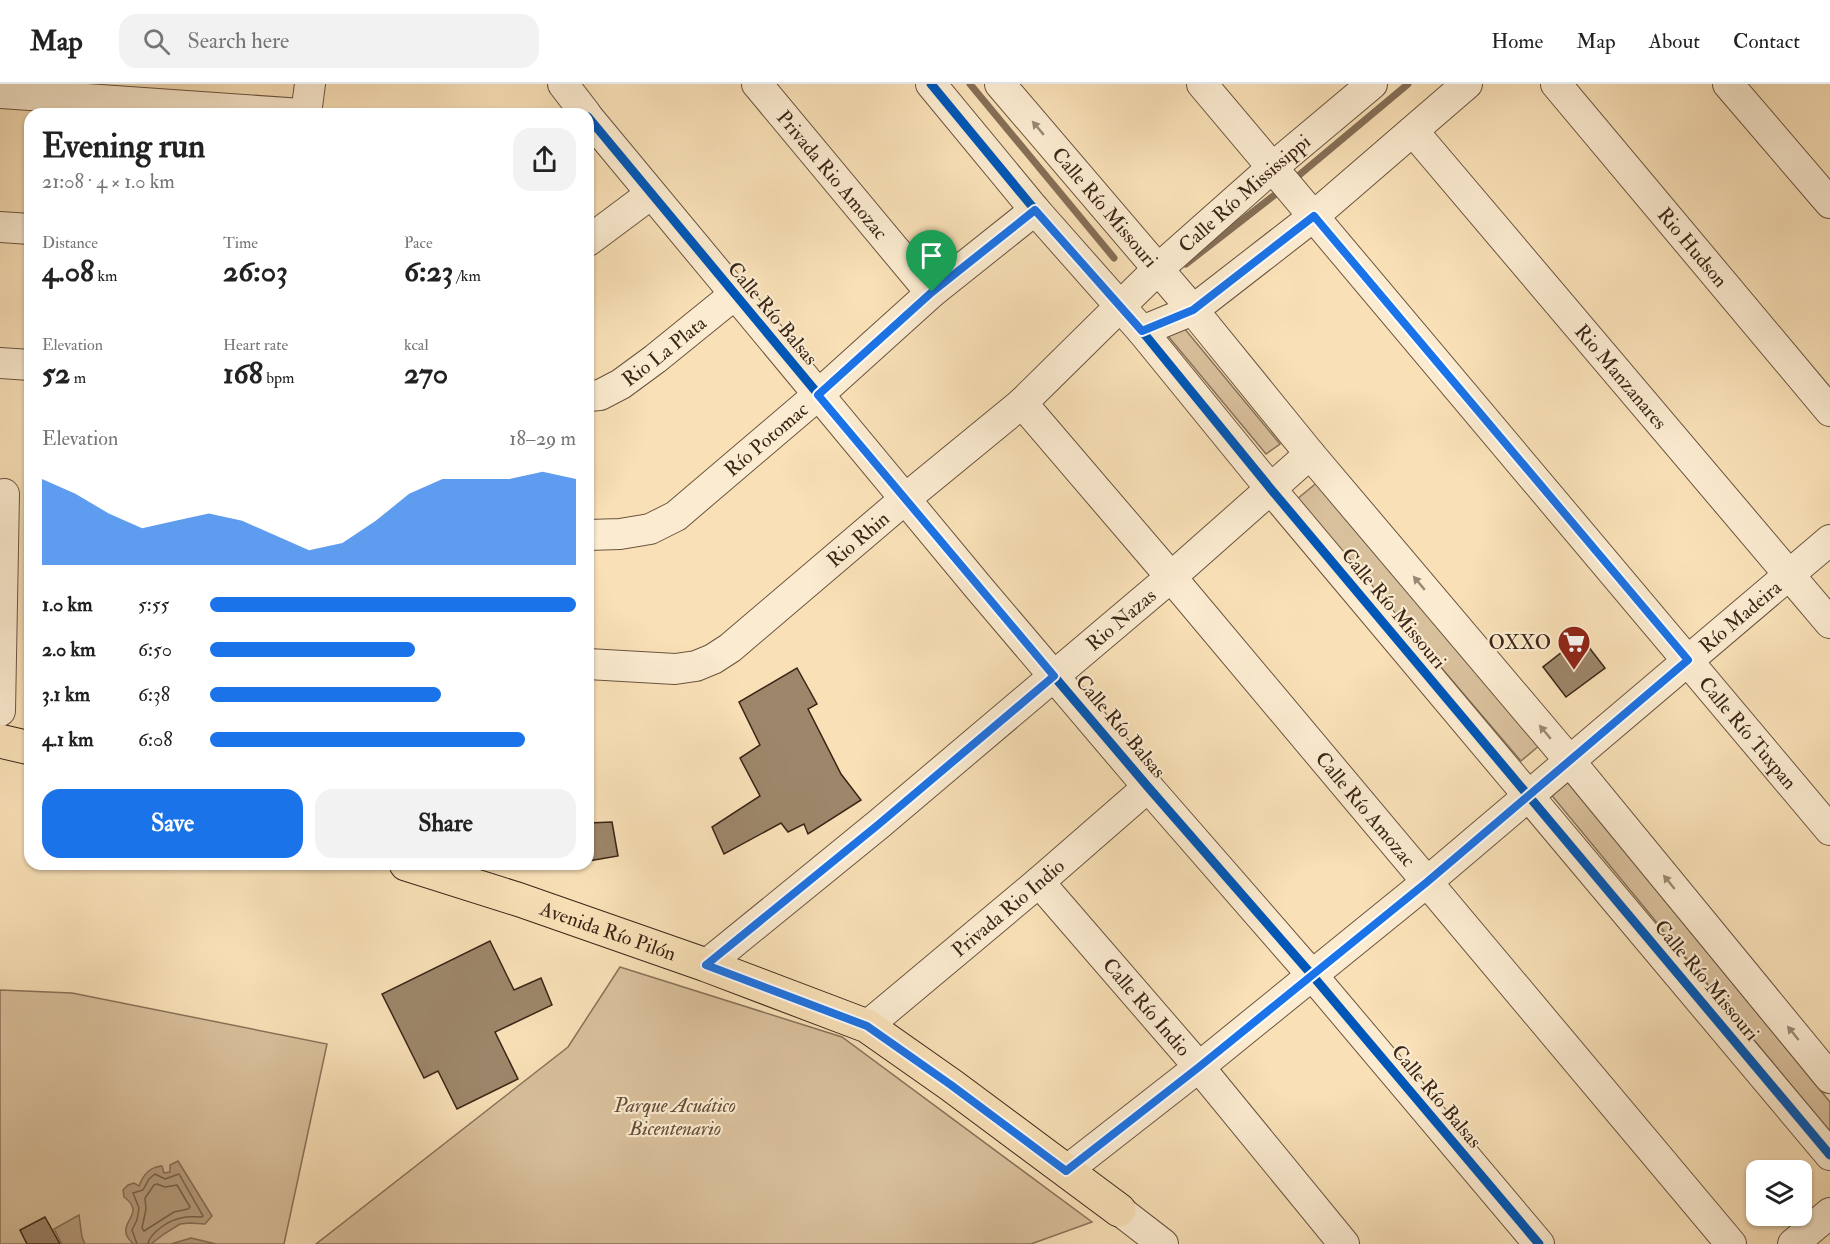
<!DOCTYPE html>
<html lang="en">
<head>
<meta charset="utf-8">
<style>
  :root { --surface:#fff; --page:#f2f2f2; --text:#222; --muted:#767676; --line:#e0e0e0; --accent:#1a73e8 }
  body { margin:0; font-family:"IM FELL Double Pica",serif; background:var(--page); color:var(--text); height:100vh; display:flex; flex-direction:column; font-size:22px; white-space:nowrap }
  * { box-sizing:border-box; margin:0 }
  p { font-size:20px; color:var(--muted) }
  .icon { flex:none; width:33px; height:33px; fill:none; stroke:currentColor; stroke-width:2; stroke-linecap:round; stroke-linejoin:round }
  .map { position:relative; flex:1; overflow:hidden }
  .sheet { position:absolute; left:24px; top:24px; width:570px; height:762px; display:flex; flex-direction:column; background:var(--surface); border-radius:18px; box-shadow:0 2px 4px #0004 }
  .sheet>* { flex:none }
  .fabs { position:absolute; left:1746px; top:1076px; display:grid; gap:12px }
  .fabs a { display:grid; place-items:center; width:66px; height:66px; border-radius:12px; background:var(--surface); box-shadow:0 2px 4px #0004; font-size:30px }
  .pin { position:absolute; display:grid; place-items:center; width:51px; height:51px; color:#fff; margin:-62px -26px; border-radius:50% 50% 50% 0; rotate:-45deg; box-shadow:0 0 6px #0007 }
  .pin .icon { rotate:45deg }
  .round { display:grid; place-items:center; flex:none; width:63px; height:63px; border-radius:18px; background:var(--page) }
  .head { display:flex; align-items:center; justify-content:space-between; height:102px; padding:0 18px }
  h1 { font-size:33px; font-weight:700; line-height:45px }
  .stats { display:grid; grid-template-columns:repeat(3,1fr); gap:9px; height:102px; padding:6px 18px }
  .stats div { display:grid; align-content:center }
  .stats b { font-size:30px; font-weight:700 }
  .stats small { font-size:16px; font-weight:400 }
  .stats p { font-size:16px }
  .chart { height:168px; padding:12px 18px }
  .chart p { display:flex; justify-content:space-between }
  .chart svg { width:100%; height:108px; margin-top:6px; fill:var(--accent); opacity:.7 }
  .action { display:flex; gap:12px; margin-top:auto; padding:12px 18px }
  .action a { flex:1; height:69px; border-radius:18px; background:var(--accent); color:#fff; font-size:24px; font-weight:700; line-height:69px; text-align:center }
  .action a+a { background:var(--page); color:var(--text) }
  ul { padding:0 18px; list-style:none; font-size:20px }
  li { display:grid; grid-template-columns:96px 72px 1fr; align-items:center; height:45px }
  li i { height:15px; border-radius:8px; background:var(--accent) }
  header { display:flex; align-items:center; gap:36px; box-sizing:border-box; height:84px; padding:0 30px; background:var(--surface); border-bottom:2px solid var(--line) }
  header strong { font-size:28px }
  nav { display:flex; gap:33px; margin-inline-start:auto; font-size:21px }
  .search { width:420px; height:54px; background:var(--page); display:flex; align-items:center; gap:15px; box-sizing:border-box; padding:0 21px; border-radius:18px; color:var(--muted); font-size:22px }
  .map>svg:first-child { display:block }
  .green { fill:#d9c09c; stroke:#8a725a; stroke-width:1.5 }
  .water { fill:#b8a081; stroke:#866f57; stroke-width:1.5 }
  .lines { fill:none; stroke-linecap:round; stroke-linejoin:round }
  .shore { stroke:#79624c; stroke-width:1.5 }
  .stream { stroke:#866f57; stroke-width:7 }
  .building { fill:#9d866a; stroke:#3a2517; stroke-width:1.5 }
  .minor-casing { stroke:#6a543f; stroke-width:32 }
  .major-casing { stroke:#3a2517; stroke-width:35 }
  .minor { stroke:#fbebd0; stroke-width:30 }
  .major { stroke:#f9e0b7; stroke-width:33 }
  .cycleway-casing { stroke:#fbebd0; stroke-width:13 }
  .cycleway { stroke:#0057b8; stroke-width:9 }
  .oneway { fill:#9a8874 }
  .route-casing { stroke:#fff; stroke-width:12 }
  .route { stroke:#1a73e8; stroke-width:8 }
  .labels { text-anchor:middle; stroke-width:4.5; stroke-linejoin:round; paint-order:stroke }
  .street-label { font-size:20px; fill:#3a2517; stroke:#fbebd0 }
  .poi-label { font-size:20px; fill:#3a2517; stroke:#fbebd0; text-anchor:end }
  .park-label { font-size:20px; font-style:italic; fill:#624c38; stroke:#fbebd0 }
</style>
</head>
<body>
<header>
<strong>Map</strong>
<div class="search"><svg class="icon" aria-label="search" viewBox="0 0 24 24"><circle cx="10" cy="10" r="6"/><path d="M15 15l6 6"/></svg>Search here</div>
<nav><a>Home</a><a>Map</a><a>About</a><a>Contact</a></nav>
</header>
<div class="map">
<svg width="1830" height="1160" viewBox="0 0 1830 1160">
  <rect width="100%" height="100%" fill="#f9e0b7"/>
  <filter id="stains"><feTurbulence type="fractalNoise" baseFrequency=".00333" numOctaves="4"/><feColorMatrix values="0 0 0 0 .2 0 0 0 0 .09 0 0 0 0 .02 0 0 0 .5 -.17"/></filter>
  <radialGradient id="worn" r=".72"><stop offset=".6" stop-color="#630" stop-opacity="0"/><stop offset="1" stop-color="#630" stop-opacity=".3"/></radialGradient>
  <g class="green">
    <polygon points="1184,244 1280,360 1266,370 1163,246"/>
    <polygon points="1319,397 1540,661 1521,677 1297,415"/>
    <polygon points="1563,693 1830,1018 1830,1048 1549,708"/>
    <polygon points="620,883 842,953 1092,1138 1031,1160 316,1160 568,963"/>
    <polygon points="0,906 72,909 327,960 284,1160 0,1160"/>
  </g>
  <g class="water">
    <path d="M 178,1077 L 212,1132 L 205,1140 L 190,1139 L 180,1140 L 164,1150 L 151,1160 L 133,1160 C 131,1157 128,1155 127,1152 C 120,1137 146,1129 124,1113 L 123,1106 L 128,1101 L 134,1099 L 139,1102 C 143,1091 149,1083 162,1082 L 164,1089 L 170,1088 L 170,1081 Z"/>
    <polygon points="79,1131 82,1153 85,1160 62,1160 54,1145"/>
    <polygon points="191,1154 216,1160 171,1160"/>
  </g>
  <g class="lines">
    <g class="shore">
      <polygon points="157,1100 165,1103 177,1101 190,1123 188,1125 174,1128 144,1147 142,1144 146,1125 145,1114 154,1101"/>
      <path d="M 137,1160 L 132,1146 L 137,1136 L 139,1124 L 133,1109 L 143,1106 L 149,1095 L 155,1090 L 165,1095 L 179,1090 L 203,1132 L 201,1133 C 194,1133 188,1132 181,1134 C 170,1136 150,1148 148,1160"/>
    </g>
    <g class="stream">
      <polyline points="970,0 1114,174"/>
      <polyline points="1292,97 1408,0"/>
      <polyline points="1186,180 1281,106"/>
    </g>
  </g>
  <g class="building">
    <polygon points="1581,553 1605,584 1566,613 1543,583"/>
    <polygon points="797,584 817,620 808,625 841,690 861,716 808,750 804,740 788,748 781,739 724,770 712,743 760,712 740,674 760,661 739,618"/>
    <polygon points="612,738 618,772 588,777 588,739"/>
    <polygon points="490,857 514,906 541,894 552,921 495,948 518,995 457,1025 438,987 424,994 382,910"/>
    <polygon points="45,1133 60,1160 27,1160 20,1146"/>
  </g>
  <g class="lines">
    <g class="minor-casing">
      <g id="minor">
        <polyline points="563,0 586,30"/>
        <path id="s1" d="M 757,0 L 931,209"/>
        <polyline points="931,0 1035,126 1142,247 1270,404 1830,1071"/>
        <path id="s2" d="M 1000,0 L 1193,226 L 1310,370 L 1569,676 L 1830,994"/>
        <path id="s3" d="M 1202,0 L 1830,746"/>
        <path id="s4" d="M 1556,0 L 1830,327"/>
        <polyline points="1728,0 1830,119"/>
        <polyline points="0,9 302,30"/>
        <polyline points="306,30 310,0"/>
        <polyline points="588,33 979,504 1148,703 1312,891 1539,1160"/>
        <path id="s5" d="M 1413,47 L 1830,539"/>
        <polyline points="0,143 30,145"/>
        <polyline points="588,157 651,110"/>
        <polyline points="1142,247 1193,226 1314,132 1467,0"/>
        <polyline points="0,279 30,281"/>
        <path id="s6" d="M 588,312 L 600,311 L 621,300 L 655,275 L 734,211"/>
        <path id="s7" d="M 1022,319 L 1171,493 L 1731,1160"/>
        <path id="s8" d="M 588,451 L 620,450 L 650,445 L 676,432 L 818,311 L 931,209 L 1035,126"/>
        <path id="s9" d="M 588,580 L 675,585 L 696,582 L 713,575 L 730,564 L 905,415 L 1022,319 L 1158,185 L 1273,83 L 1372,0"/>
        <polyline points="0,627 4,410"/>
        <path id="s10" d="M 1039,798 L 1199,983 L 1344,1160"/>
        <path id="s11" d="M 706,881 L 879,740 L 1171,493 L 1310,370"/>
        <path id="s12" d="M 867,942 L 1039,798 L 1148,703"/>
        <path id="s13" d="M 1066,1087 L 1199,983 L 1427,798 L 1830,456"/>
        <polyline points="1119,1126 1163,1160"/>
        <polyline points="1793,1160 1830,1129"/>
      </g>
    </g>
    <g class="major-casing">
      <g id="major">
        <polyline points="0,657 30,664"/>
        <path id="s14" d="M 406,780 L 520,816 L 706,881 L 867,942 L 951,1001 L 1119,1126"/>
      </g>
    </g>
    <use href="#minor" class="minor"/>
    <use href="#major" class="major"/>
    <g class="cycleway-casing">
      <g id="cycleway">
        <polyline points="931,0 1035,126 1142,247 1270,404 1830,1071"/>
        <polyline points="588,33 979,504 1148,703 1312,891 1539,1160"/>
      </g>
    </g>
    <use href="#cycleway" class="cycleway"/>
  </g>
  <defs><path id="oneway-solid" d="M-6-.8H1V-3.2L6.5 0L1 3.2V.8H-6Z" transform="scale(1.5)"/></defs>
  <g class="oneway">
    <use href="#oneway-solid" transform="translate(1038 44) rotate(-130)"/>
    <use href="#oneway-solid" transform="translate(1419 499) rotate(-130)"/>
    <use href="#oneway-solid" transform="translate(1545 648) rotate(-130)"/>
    <use href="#oneway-solid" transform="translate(1669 798) rotate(-129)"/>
    <use href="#oneway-solid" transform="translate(1793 949) rotate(-129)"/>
  </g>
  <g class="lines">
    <g class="route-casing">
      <polygon id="route" points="1035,126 1142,247 1193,226 1314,132 1688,576 1427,798 1199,983 1066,1087 951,1001 867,942 706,881 879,740 1054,592 818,311 932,208"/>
    </g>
    <use href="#route" class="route"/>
  </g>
  <defs>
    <g id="supermarket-pin" transform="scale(1.725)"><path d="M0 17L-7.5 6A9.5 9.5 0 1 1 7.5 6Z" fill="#8f2418" stroke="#fbebd0"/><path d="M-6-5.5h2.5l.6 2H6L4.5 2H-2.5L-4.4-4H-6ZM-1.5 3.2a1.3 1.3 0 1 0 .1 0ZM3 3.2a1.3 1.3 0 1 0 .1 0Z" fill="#fff"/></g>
  </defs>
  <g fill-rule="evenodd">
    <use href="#supermarket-pin" x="1574" y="558"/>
  </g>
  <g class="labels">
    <g class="street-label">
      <text dy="7" stroke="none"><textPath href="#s1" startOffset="118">Privada Rio Amozac</textPath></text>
      <text dy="7" stroke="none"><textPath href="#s9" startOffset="834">Calle Río Mississippi</textPath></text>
      <text dy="7" stroke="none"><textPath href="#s2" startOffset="162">Calle Río Missouri</textPath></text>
      <text dy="7" stroke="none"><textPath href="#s4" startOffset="213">Rio Hudson</textPath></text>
      <text transform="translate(773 229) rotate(50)" y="7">Calle Río Balsas</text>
      <text dy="7" stroke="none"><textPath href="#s6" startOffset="90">Rio La Plata</textPath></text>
      <text dy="7" stroke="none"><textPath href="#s5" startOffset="322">Rio Manzanares</textPath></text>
      <text dy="7" stroke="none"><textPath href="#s8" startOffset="210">Río Potomac</textPath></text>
      <text dy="7" stroke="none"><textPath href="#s9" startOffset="315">Rio Rhin</textPath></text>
      <text transform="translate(1394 524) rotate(50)" y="7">Calle Río Missouri</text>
      <text dy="7" stroke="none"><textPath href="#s13" startOffset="873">Río Madeira</textPath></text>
      <text dy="7" stroke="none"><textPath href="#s11" startOffset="540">Rio Nazas</textPath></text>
      <text transform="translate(1121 642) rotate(50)" y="7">Calle Río Balsas</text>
      <text dy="7" stroke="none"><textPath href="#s3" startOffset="848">Calle Río Tuxpan</textPath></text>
      <text dy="7" stroke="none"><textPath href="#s7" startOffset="532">Calle Río Amozac</textPath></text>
      <text dy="7" stroke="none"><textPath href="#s12" startOffset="184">Privada Rio Indio</textPath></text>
      <text dy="7" stroke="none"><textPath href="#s14" startOffset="213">Avenida Río Pilón</textPath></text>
      <text transform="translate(1707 896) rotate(50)" y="7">Calle Río Missouri</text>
      <text dy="7" stroke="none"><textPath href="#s10" startOffset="165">Calle Río Indio</textPath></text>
      <text transform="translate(1437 1012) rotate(50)" y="7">Calle Río Balsas</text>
    </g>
    <g class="poi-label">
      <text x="1551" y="565">OXXO</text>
    </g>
    <g class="park-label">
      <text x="675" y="1028">Parque Acuático<tspan x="675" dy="23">Bicentenario</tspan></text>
    </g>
  </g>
  <rect width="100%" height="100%" filter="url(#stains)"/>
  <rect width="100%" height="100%" fill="url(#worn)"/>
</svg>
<div class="fabs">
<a><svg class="icon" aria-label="layers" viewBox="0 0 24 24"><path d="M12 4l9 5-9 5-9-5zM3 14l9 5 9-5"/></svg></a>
</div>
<div class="pin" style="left:932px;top:208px;background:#1e9e55"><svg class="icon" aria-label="arrive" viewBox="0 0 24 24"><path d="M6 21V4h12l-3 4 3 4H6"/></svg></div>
<section class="sheet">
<div class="head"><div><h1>Evening run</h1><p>21:08 · 4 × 1.0 km</p></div><a class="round"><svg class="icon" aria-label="share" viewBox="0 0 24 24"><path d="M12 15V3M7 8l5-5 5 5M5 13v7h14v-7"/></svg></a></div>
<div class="stats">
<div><p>Distance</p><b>4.08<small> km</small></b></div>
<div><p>Time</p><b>26:03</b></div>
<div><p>Pace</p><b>6:23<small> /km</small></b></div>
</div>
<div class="stats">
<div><p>Elevation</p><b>52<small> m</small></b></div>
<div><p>Heart rate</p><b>168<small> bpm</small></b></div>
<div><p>kcal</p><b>270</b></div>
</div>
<div class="chart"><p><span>Elevation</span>18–29 m</p>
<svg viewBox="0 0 160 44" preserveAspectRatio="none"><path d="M0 44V9L10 15L20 23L30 29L40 26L50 23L60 26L70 32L80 38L90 35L100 26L110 15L120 9L130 9L140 9L150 6L160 9V44z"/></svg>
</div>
<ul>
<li><b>1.0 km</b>5:55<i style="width:100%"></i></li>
<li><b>2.0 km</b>6:50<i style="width:56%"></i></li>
<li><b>3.1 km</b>6:38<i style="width:63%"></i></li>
<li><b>4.1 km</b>6:08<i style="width:86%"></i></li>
</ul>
<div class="action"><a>Save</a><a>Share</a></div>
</section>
</div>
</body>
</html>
